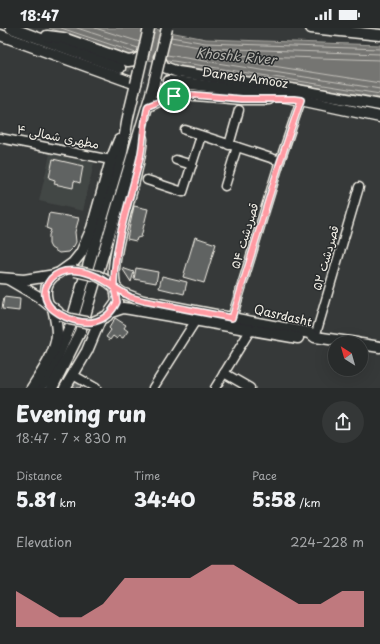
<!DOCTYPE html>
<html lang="en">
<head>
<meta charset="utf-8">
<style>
  :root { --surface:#282b2b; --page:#343737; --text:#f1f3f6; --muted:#a5a7a9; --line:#444747; --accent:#ff9aa2 }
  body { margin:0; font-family:"Playpen Sans","Playpen Sans Arabic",sans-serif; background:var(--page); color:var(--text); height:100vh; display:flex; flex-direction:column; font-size:15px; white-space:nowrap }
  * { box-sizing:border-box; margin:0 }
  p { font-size:13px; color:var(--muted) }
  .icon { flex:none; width:22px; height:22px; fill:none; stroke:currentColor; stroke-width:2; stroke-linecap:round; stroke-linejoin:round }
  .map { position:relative; height:360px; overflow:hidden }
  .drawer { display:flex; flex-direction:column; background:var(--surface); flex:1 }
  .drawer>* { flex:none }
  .needle { width:26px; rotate:323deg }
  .fabs { position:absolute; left:328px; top:308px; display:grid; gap:8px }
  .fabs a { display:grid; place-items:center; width:40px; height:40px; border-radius:50%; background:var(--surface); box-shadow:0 4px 16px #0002,0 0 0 1px var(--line); font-size:20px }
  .pin { position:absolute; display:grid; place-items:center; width:34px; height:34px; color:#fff; margin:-17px; border:2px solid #fff; border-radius:50%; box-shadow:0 1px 4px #0007 }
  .round { display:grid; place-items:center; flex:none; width:42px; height:42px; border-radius:21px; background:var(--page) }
  .summary { display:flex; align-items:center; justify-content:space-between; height:68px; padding:0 16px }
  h1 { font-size:22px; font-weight:800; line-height:30px }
  .figures { display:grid; grid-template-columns:repeat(3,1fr); gap:6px; height:68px; padding:4px 16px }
  .figures div { display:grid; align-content:center }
  .figures b { font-size:20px; font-weight:800 }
  .figures small { font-size:11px; font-weight:400 }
  .figures p { font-size:11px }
  .chart { height:112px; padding:8px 16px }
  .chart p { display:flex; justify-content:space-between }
  .chart svg { width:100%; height:72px; margin-top:4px; fill:var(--accent); opacity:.7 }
  .status { display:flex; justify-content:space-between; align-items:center; height:28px; padding:0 20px; background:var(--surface); direction:ltr }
  .status svg { height:11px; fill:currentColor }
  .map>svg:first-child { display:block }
  .built { fill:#434645 }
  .water { fill:#757572; stroke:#a8a7a1 }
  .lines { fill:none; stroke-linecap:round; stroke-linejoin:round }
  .shore { stroke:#c1bfb9; stroke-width:1 }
  .building { fill:#616362; stroke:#f4f1e8 }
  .major-tunnel { stroke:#525553; stroke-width:10; stroke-dasharray:10 5; stroke-linecap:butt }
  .minor-casing { stroke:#f4f1e8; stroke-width:11 }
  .major-casing { stroke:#f4f1e8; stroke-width:13 }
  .minor { stroke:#2a2d2e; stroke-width:8 }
  .major { stroke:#2a2d2e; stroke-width:10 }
  .major-bridge-casing { stroke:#f4f1e8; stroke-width:13; stroke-linecap:butt }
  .major-bridge { stroke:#2a2d2e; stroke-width:10 }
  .route-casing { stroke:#fff; stroke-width:8 }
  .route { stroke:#ff9aa2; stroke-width:5 }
  .labels { text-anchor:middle; stroke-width:3; stroke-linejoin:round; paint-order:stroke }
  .street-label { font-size:12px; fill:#f4f1e8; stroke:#2a2d2e }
  .water-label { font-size:13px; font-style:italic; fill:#b4b3ad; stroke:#2a2d2e }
</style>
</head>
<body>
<div class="status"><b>18:47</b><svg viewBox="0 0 49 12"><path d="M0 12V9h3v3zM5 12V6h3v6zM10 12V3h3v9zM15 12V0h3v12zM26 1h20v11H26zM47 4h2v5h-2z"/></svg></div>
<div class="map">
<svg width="380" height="360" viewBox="0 0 380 360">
  <rect width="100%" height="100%" fill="#363939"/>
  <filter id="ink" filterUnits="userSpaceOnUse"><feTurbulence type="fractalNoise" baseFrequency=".025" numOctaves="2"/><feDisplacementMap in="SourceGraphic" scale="8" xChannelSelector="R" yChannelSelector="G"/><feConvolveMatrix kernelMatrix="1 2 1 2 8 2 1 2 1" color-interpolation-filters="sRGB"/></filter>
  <g filter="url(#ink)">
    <polygon class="built" points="50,126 94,135 83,183 39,173"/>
    <polygon class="water" points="49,0 149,0 206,11 380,17 380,70 157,34 124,26"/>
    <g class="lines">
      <g class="shore">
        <polyline points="61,0 136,25"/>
        <polyline points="77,0 138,20"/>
        <polyline points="95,0 140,14"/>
        <polyline points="171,9 205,15 380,21"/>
        <polyline points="170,14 205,20 380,26"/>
        <polyline points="167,27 380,61"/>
        <polyline points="167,32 380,66"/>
        <polyline points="380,32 229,27 227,29 229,31 380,55"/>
      </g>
    </g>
    <g class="building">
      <polygon points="53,131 83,138 80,155 74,153 73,160 54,156 55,152 49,150"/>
      <polygon points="134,178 148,181 141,209 137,210 136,213 127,211"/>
      <polygon points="49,185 79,190 75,204 76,214 74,218 68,224 59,225 51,220 49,216 49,207 51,202 46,200"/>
      <polygon points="195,209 216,216 204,255 183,249"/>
      <polygon points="122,240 134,244 131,254"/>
      <polygon points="136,240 158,244 156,255 134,251"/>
      <polygon points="162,248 187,254 184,266 159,260"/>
      <polygon points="4,269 20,271 19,283 2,281"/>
      <polygon points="115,290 126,297 124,300 128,303 123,310 119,308 117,311 113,308 110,312 106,309 111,302 109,300"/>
      <polygon points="76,352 82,356 80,360 70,360"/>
    </g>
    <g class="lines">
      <polyline class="major-tunnel" points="121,37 170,49"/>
      <g class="minor-casing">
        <g id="minor">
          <polyline points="185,102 280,133"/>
          <polyline points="0,110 111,132"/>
          <polyline points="229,117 239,82"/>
          <polyline points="176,132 192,137"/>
          <polyline points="147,152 183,164 201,108"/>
          <polyline points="225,158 237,119"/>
          <polyline points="232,290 280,133 301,72"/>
          <polyline points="315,309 359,159"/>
          <polyline points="224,345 250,360"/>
          <polyline points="73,347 96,360"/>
          <polyline points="153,360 196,292"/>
          <polyline points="215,360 251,301"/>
        </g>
      </g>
      <g class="major-casing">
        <g id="major">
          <polyline points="11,0 120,40"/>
          <polyline points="311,0 380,7"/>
          <polyline points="0,7 136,56 128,89 122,124 70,299 52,341 41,360"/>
          <polyline points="47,8 63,10 128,33 135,32 142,28"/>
          <polyline points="159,29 164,39 178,44 297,62 380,77"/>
          <polyline points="169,53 277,67 380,89"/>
          <polyline points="148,78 161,72 183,66 242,71 269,71"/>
          <polyline points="59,245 73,235 81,225 92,200 111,132 119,112"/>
          <polyline points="0,250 24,252 55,247"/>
          <polyline points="8,251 39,269 58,284"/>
          <polyline points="107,253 122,265 143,273 310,305 315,309 357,315"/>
          <path d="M 48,276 C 44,264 45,254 56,246"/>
          <polyline points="111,284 123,280 130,281 298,310"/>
          <path d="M 91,295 L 107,288 L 117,274 C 116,262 113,253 114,240 C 118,196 138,155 142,111"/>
          <polyline points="361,316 380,319"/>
          <path d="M 32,360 C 42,344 56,325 57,306 C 57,297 55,289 53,280"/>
          <polyline points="52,360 80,304 153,59"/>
          <polyline points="65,360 87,323 100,292"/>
        </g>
      </g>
      <use href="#minor" class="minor"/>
      <use href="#major" class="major"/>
      <g class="major-bridge-casing">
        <g id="major-bridge">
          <polyline points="136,56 149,0"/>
          <polyline points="153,59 167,0"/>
          <polyline points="75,243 98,248 107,253"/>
          <polyline points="60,287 70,291 91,295"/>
        </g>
      </g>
      <use href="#major-bridge" class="major-bridge"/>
    </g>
  </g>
  <g class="lines" filter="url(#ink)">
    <g class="route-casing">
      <path id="route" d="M 174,68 L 148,78 C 143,95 144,113 140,130 C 130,173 114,214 114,259 C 101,249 82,240 65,243 C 51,246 39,261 48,276 C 51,281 59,286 65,289 C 86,298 106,297 117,274 L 114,259 L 130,269 L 144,273 L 232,290 L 280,134 L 301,72 L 294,71 L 242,71 L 183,66 L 174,68"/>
    </g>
    <use href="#route" class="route"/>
  </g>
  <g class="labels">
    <g class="street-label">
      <text transform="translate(245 50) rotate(8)" y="4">Danesh Amooz</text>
      <text transform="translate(58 109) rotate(11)" y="4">۴ مطهری شمالی</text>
      <text transform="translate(245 208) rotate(-73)" y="4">۵۴ قصردشت</text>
      <text transform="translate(326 230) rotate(-74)" y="4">۵۲ قصردشت</text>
      <text transform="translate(283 288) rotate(13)" y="4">Qasrdasht</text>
    </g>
    <g class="water-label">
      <text transform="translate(236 28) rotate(5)" y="5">Khoshk River</text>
    </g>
  </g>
</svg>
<div class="fabs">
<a><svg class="needle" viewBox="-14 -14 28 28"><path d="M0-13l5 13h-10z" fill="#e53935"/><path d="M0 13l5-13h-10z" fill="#a5a7a9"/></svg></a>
</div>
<div class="pin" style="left:174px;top:68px;background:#1e9e55"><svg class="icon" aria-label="arrive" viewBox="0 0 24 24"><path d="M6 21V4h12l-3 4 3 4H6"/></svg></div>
</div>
<section class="drawer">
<div class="summary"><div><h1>Evening run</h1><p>18:47 · 7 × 830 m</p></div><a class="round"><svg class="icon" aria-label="share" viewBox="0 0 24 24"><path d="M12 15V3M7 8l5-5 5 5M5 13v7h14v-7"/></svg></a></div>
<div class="figures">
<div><p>Distance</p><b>5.81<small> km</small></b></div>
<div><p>Time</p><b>34:40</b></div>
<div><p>Pace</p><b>5:58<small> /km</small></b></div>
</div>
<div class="chart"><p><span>Elevation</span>224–228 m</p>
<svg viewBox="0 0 160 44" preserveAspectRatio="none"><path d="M0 44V22L10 30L20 38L30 38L40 30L50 14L60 14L70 14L80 14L90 6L100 6L110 14L120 22L130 30L140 30L150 22L160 22V44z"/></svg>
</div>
</section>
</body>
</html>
